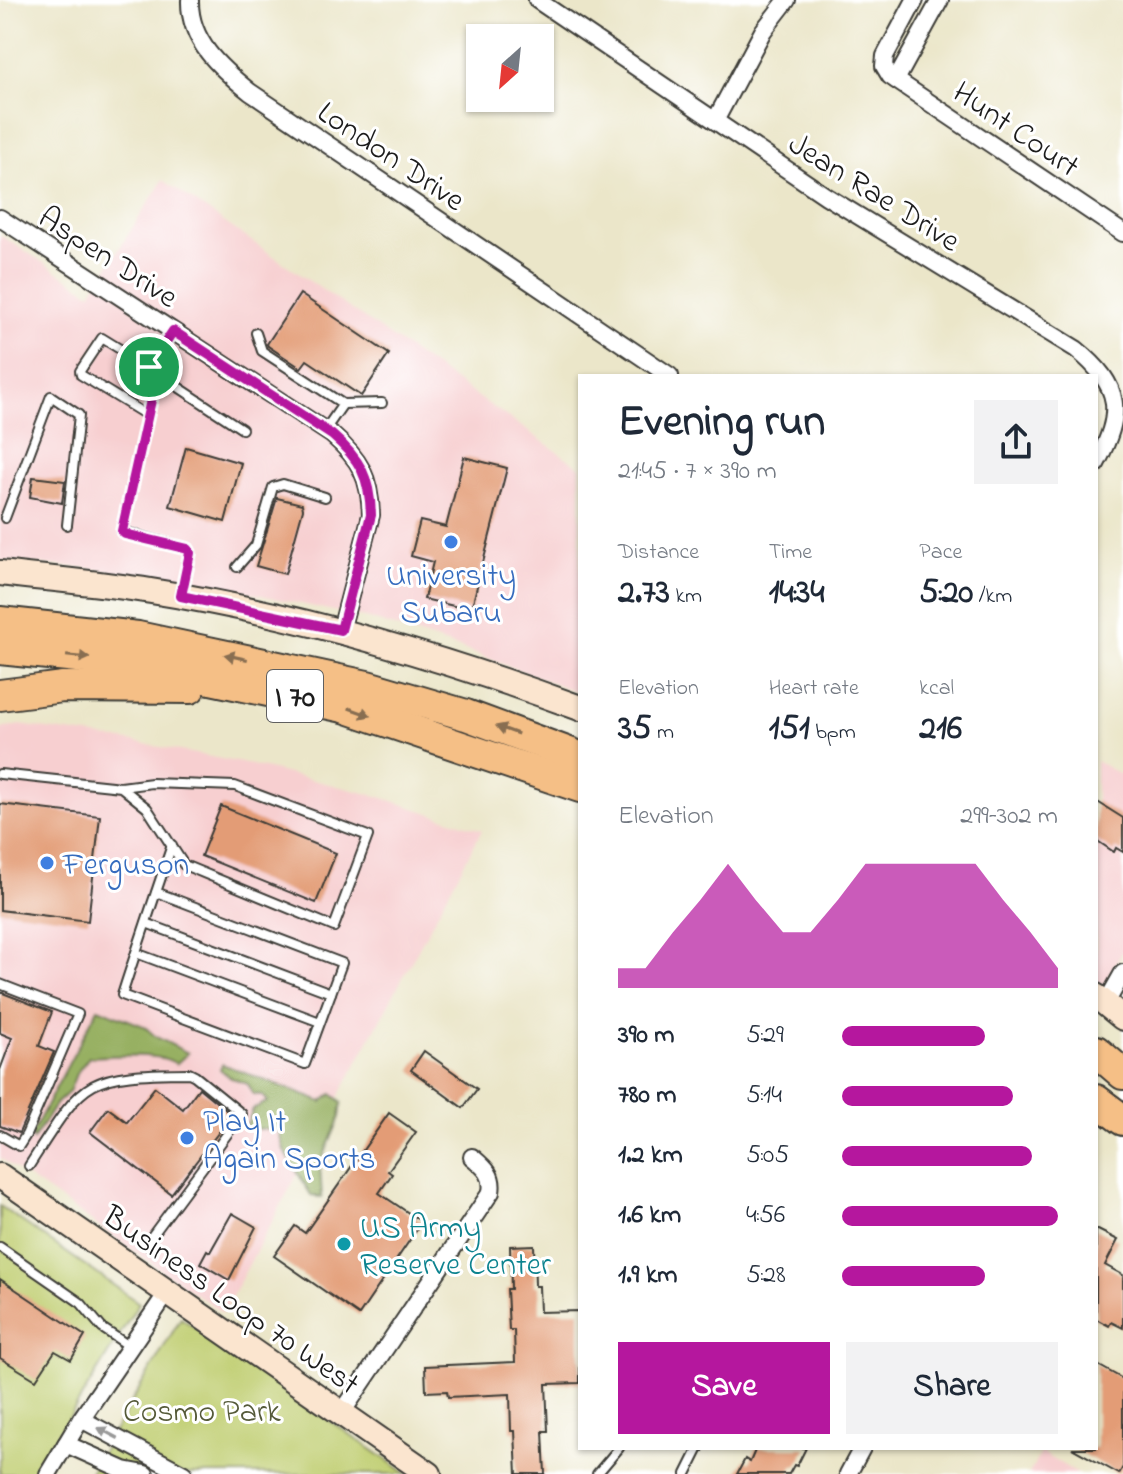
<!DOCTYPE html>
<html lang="en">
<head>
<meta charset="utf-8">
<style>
  :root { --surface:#fff; --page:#f2f2f3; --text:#1f2937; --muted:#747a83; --accent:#b5179e }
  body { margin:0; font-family:"Indie Flower",sans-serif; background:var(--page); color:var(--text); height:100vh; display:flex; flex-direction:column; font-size:30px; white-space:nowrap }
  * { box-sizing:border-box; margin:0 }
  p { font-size:26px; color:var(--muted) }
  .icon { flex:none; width:44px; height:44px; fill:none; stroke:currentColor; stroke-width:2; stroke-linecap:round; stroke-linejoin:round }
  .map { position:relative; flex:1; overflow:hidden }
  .details { position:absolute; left:578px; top:374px; width:520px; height:1076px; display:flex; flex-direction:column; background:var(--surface); border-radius:0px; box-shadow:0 2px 6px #0004 }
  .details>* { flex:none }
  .needle { width:52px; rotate:207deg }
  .buttons { position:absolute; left:466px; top:24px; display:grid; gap:16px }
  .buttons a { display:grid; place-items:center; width:88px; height:88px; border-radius:0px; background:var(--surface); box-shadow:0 2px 6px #0004; font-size:40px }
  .pin { position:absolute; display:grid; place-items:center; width:68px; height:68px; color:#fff; margin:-34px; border:4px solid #fff; border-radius:50%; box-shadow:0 2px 8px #0007 }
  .round { display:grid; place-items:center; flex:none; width:84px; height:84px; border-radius:0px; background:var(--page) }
  .headline { display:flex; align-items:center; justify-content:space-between; height:136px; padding:0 40px }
  h1 { font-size:44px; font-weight:700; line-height:60px }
  .figures { display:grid; grid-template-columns:repeat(3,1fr); gap:12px; height:136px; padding:8px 40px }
  .figures div { display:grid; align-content:center }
  .figures b { font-size:34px; font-weight:700 }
  .figures small { font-size:22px; font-weight:400 }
  .figures p { font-size:22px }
  .chart { height:224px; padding:16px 40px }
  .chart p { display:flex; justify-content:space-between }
  .chart svg { width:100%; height:144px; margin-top:8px; fill:var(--accent); opacity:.7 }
  .button { display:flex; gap:16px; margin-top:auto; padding:16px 40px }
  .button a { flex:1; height:92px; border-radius:0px; background:var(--accent); color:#fff; font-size:32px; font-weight:700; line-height:92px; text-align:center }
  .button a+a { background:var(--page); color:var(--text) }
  ul { padding:0 40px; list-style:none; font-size:26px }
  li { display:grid; grid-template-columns:128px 96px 1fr; align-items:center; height:60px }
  li i { height:20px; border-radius:10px; background:var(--accent) }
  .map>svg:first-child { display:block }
  .built { fill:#f7cfd0 }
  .green { fill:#bfcd6f; stroke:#6e7446; stroke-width:2 }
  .forest { fill:#97b062; stroke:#5a663f; stroke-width:2 }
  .building { fill:#e39c76 }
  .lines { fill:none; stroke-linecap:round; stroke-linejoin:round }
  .lane-casing { stroke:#3b3a36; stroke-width:12 }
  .street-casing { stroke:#3b3a36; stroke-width:20 }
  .secondary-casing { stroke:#3b3a36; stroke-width:28 }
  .highway-casing { stroke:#3b3a36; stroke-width:34 }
  .lane { stroke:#fff; stroke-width:8 }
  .street { stroke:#fff; stroke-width:16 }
  .secondary { stroke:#fbe5cf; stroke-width:24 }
  .highway { stroke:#f5bf86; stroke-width:30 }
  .oneway { fill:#886e51 }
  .oneway2 { fill:#999 }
  .route-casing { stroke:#fff; stroke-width:16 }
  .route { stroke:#b5179e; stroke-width:10 }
  .shop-dot { fill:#3f7fe0; stroke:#fff; stroke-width:3 }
  .culture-dot { fill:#0f9aa8; stroke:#fff; stroke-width:3 }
  .labels { text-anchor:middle; stroke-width:6; stroke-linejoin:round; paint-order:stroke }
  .shield { fill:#fff; stroke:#606060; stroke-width:2 }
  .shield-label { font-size:30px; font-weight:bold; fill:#1c1c1c }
  .street-label { font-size:32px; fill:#1c1c1c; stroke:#fff }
  .shop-label { font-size:32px; fill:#366cbe; stroke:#fff; text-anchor:start }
  .culture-label { font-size:32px; fill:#0d838f; stroke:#fff; text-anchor:start }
  .park-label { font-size:32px; fill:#555a39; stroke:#fff }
</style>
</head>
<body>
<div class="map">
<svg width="1123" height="1474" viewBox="0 0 1123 1474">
  <rect width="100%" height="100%" fill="#fff"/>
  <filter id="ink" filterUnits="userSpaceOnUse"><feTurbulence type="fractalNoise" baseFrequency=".0125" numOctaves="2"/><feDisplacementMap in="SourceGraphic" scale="16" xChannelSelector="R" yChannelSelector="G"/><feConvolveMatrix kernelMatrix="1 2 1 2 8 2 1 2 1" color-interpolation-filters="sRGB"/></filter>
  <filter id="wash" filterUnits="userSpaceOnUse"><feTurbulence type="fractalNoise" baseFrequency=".006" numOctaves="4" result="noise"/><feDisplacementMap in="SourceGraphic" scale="32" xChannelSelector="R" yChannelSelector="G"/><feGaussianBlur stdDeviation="1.8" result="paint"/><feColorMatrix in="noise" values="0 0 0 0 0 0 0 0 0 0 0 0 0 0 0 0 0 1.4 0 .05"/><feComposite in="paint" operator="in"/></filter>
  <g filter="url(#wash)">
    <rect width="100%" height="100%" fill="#ebe6c9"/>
    <g class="built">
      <polygon points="163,180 580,467 580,693 460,648 369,619 247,592 85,568 0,561 0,235 91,293"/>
      <polygon points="20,725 129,741 252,765 377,796 482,830 223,1313 0,1158 0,729"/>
      <polygon points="1096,761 1123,776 1123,950 1103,987 1096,983"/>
      <polygon points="1041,1452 1078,1474 1029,1474"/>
    </g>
    <g class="green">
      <polygon points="0,1206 139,1303 35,1474 0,1474"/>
      <polygon points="181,1318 407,1474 89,1474"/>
    </g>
    <g class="forest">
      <path d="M 98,1008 L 144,1026 L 156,1037 L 188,1053 L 176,1064 C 163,1052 108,1056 89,1057 L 76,1074 L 69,1092 L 55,1105 L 33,1140 L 31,1135 Z"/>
      <polygon points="222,1064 322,1102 332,1094 342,1102 340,1117 320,1165 322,1198 311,1195 284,1150 278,1130 245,1128 253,1109 267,1102 262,1095 253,1094 248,1084 231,1078 220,1069"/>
    </g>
    <g id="blocks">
      <g class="building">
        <polygon points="300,294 389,354 361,396 307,360 301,368 268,346 267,344"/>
        <polygon points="186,447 241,463 225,522 170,506"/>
        <polygon points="464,457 507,468 471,610 424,599 433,562 411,556 420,521 446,527"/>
        <polygon points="33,477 65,481 62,503 30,497"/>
        <polygon points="277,498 302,504 303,509 285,574 256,566"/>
        <polygon points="1096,801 1123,818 1123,852 1116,848 1114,852 1096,840"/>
        <polygon points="0,804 100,816 88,921 0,910"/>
        <polygon points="221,806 336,853 316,903 201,856"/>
        <polygon points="0,992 52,1012 39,1046 54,1052 19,1133 0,1126 0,1070 12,1038 0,1033"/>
        <polygon points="424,1051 477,1089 463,1108 411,1070"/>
        <polygon points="155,1087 183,1109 199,1088 232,1115 171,1194 90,1132 108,1108 127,1122"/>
        <polygon points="389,1113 416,1132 388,1171 392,1174 379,1193 422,1222 359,1315 274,1256 295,1226 305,1233"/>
        <polygon points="232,1213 256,1227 229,1280 200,1263 207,1250 210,1252"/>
        <polygon points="1096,1229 1118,1240 1105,1265 1123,1275 1123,1328 1111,1322 1109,1326 1096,1319"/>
        <polygon points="534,1245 535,1286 539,1286 540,1312 580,1311 580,1383 546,1384 548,1431 543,1431 545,1474 517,1474 515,1431 511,1431 510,1394 448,1397 447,1391 426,1392 425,1366 515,1362 514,1330 509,1330 507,1289 511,1289 510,1246"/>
        <polygon points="0,1279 85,1336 71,1360 55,1351 36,1380 0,1358"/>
        <polygon points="1096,1364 1123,1379 1123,1467 1119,1474 1072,1448 1096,1448"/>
        <polygon points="756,1448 806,1448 797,1466 794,1465 789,1474 737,1474 745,1459 750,1462"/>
      </g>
    </g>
  </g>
  <g filter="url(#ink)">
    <use href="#blocks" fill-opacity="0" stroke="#3b3a36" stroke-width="2"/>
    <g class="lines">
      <g class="lane-casing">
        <g id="lane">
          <polyline points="173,331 149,367 157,373 122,531 188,549 190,553 182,592"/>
          <polyline points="256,333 262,351 343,404 382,403"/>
          <polyline points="157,373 242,429"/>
          <polyline points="148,416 81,375 80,371 102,338 149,367"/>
          <polyline points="325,430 343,404"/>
          <polyline points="5,518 51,396 79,415 67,525"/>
          <polyline points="237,567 256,545 273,487 283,484 325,497"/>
          <polyline points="0,774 121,787 152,783 235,786 368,836 334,927 184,865 147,808 121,787"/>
          <path d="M 156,892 L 342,963 L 305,1064 L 122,995 C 138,945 155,895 172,845"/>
          <polyline points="146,923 331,993"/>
          <polyline points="136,953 320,1022"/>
          <polyline points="0,984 78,1014 26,1135 19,1146 0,1135"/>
          <path d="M 29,1166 C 85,1079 83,1074 189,1073 L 195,1076 L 242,1114 L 146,1244"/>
          <polyline points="0,1247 81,1303 102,1328 129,1346"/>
          <polyline points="597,1474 619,1448"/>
          <polyline points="686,1474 699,1448"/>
        </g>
      </g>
      <g class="street-casing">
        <g id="street">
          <path d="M 190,0 C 189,41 220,68 250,92 L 670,376"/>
          <path d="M 537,0 L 826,196 L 1076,349 C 1123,387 1123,413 1096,464"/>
          <polyline points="915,0 885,56 884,66 890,76 1123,233"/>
          <polyline points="896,80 940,0"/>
          <polyline points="715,121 763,31 787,0"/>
          <path d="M 0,218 L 332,435 C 360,459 370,477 371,515 L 341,630"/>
          <polyline points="1106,1003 1123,973"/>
          <path d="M 341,1414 L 491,1192 C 494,1175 485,1168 472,1157"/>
          <polyline points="81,1419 184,1474"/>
          <polyline points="66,1444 124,1470 145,1474"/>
          <polyline points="48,1474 81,1419 167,1293"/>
          <polyline points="848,1474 862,1448"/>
        </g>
      </g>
      <g class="secondary-casing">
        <g id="secondary">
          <path d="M 0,573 C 50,579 101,583 151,591 C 298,614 441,657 580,708"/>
          <polyline points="1096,996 1123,1018"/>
          <polyline points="0,1176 429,1474"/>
        </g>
      </g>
      <g class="highway-casing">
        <g id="highway">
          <polyline points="0,622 138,637 367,686 466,715 580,757"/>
          <polyline points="0,649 135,663 344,707 580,787"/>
          <polyline points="0,695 63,687 190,688"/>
          <polyline points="1096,1051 1123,1074"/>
          <polyline points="1096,1100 1123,1120"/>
        </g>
      </g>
      <use href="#lane" class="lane"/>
      <use href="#street" class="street"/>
      <use href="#secondary" class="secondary"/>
      <use href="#highway" class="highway"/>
    </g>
    <defs><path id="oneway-solid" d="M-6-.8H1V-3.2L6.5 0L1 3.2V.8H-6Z" transform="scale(2)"/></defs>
    <g class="oneway">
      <use href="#oneway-solid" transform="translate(78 657) rotate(6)"/>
      <use href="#oneway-solid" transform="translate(236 657) rotate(-168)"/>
      <use href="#oneway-solid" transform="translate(360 712) rotate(19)"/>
      <use href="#oneway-solid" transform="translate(507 730) rotate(-160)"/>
    </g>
    <use class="oneway2" href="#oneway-solid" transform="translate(108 1433) rotate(-152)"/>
  </g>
  <g class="lines" filter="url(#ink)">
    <g class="route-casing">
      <path id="route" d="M 173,331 L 332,435 C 360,459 370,477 371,515 L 341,630 L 181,596 L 190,553 L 188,549 L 125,534 L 122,531 L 157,373 L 149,367 Z"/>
    </g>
    <use href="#route" class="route"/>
  </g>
  <g class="shop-dot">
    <circle cx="451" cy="542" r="8"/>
    <circle cx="47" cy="863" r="8"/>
    <circle cx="187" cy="1138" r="8"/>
  </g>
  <circle class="culture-dot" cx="344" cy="1244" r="8"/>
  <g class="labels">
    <rect class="shield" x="267" y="670" width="56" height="52" rx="6"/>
    <g class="shield-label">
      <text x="295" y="706">I 70</text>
    </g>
    <g class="street-label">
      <text transform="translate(1017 128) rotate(34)" y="11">Hunt Court</text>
      <text transform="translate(392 155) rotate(34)" y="11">London Drive</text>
      <text transform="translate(875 191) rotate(32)" y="11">Jean Rae Drive</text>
      <text transform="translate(109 256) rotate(33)" y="11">Aspen Drive</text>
      <text transform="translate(232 1299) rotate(35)" y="11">Business Loop 70 West</text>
    </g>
    <g class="shop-label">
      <text x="451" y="585" text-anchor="middle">University<tspan x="451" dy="37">Subaru</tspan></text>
      <text x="63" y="874">Ferguson</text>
      <text x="203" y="1131">Play It<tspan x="203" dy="37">Again Sports</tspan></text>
    </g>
    <g class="culture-label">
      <text x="360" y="1237">US Army<tspan x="360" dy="37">Reserve Center</tspan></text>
    </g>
    <g class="park-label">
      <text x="202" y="1421">Cosmo Park</text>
    </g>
  </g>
</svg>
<div class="buttons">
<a><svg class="needle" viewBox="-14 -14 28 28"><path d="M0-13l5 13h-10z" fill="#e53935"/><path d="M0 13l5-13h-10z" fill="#747a83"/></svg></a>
</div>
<div class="pin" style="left:149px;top:367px;background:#1e9e55"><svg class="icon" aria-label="arrive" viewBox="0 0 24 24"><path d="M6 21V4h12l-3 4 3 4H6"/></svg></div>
<section class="details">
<div class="headline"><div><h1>Evening run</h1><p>21:45 · 7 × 390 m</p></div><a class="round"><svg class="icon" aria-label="share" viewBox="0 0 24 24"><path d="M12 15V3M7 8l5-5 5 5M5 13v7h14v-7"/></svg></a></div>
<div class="figures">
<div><p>Distance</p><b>2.73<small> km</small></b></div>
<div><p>Time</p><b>14:34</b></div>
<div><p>Pace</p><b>5:20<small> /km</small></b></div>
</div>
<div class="figures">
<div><p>Elevation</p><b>35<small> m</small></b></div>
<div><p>Heart rate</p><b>151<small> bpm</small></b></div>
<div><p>kcal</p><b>216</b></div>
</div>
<div class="chart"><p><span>Elevation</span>299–302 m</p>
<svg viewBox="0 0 160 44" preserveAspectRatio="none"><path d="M0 44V38L10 38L20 27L30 17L40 6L50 17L60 27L70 27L80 17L90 6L100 6L110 6L120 6L130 6L140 17L150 27L160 38V44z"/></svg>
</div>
<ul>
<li><b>390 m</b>5:29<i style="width:66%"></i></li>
<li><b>780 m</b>5:14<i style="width:79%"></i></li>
<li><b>1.2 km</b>5:05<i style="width:88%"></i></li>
<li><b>1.6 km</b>4:56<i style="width:100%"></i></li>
<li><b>1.9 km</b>5:28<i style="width:66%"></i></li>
</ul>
<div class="button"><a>Save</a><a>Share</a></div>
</section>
</div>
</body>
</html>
